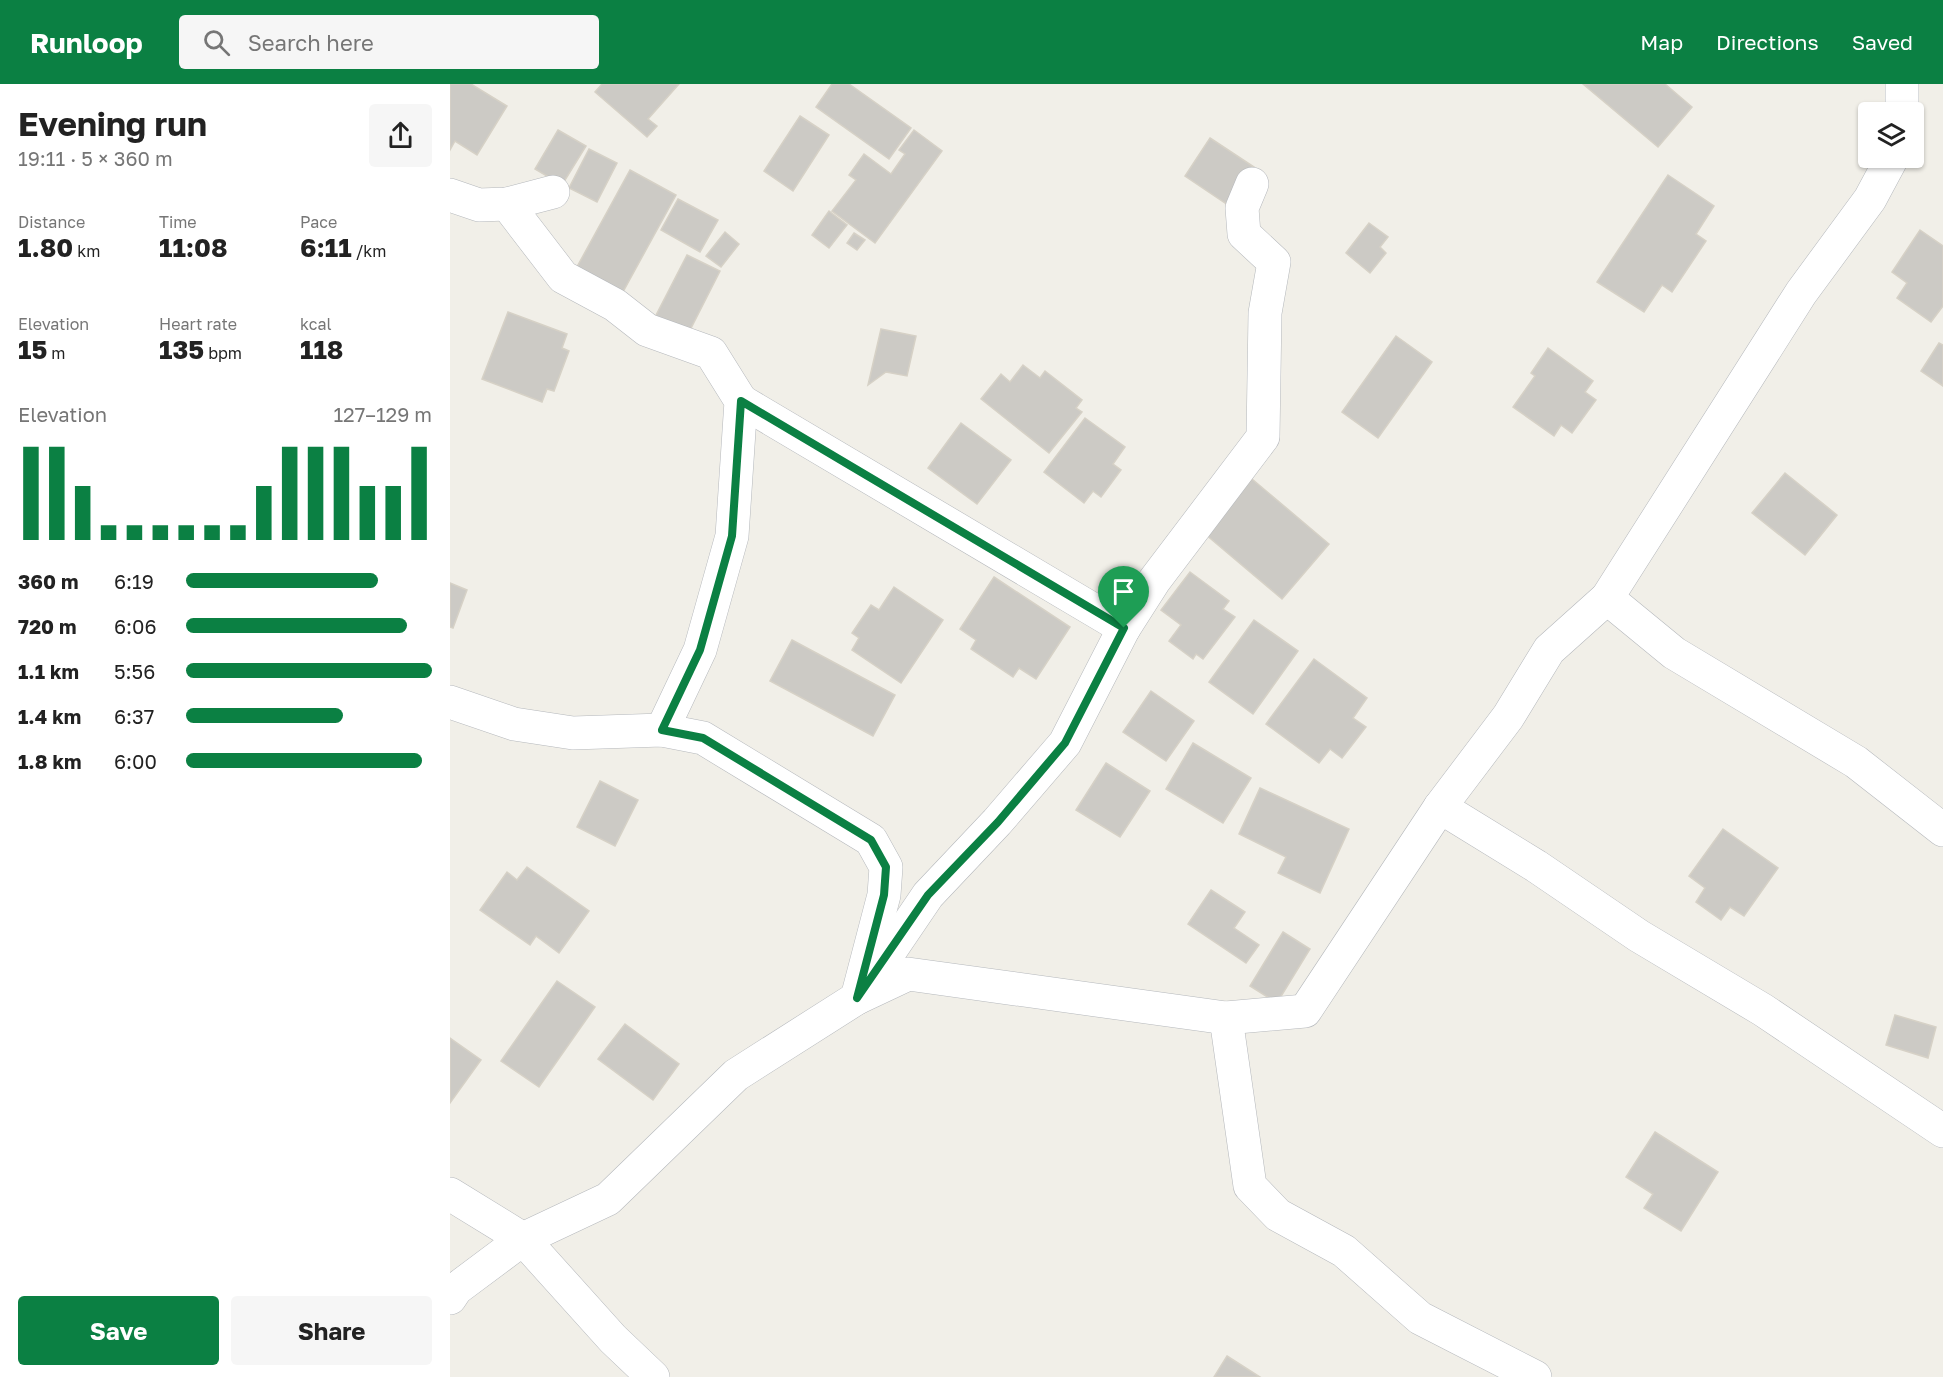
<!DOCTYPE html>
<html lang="en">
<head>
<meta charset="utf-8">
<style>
  :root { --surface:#fff; --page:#f6f6f6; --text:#222; --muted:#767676; --accent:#0b8043 }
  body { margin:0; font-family:"Golos Text",sans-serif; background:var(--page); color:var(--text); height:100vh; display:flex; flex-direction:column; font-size:22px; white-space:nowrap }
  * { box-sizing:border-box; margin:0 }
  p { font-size:20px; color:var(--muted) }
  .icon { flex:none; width:33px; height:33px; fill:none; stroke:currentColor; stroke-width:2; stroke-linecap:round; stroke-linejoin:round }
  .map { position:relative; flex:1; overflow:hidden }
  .side { display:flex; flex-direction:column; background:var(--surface); width:450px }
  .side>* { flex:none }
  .controls { position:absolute; left:1408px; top:18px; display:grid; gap:12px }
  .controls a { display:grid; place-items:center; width:66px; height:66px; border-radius:6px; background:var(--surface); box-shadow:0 2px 4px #0004; font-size:30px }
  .pin { position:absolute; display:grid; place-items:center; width:51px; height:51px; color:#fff; margin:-62px -26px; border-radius:50% 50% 50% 0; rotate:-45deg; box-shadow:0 0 6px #0007 }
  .pin .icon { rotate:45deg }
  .round { display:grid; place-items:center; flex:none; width:63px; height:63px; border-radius:6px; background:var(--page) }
  .summary { display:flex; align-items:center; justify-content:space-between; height:102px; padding:0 18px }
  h1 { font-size:33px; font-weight:700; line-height:45px }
  .figures { display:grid; grid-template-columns:repeat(3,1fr); gap:9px; height:102px; padding:6px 18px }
  .figures div { display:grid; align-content:center }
  .figures b { font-size:26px; font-weight:700 }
  .figures small { font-size:16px; font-weight:400 }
  .figures p { font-size:16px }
  .chart { height:168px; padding:12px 18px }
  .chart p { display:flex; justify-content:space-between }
  .chart svg { width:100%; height:108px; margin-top:6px; stroke:var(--accent); stroke-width:6 }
  .action { display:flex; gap:12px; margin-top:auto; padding:12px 18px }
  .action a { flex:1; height:69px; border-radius:6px; background:var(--accent); color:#fff; font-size:24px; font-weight:700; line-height:69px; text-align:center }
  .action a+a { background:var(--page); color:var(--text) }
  ul { padding:0 18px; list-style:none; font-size:20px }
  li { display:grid; grid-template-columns:96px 72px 1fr; align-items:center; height:45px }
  li i { height:15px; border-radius:8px; background:var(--accent) }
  header { display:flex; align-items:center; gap:36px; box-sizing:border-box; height:84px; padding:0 30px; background:var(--accent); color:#fff }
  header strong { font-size:28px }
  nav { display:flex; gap:33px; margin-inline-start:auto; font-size:21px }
  .search { width:420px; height:54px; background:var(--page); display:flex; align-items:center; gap:15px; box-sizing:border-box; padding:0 21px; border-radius:6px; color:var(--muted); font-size:22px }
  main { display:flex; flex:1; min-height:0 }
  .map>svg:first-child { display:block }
  .building { fill:#cccac5; stroke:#d6d1c6; stroke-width:1.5 }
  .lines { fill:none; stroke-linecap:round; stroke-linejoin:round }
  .minor-casing { stroke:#b5b8bc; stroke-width:34 }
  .minor { stroke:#fff; stroke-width:33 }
  .route-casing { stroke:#fff; stroke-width:12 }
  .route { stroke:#0b8043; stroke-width:8 }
</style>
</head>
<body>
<header>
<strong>Runloop</strong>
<div class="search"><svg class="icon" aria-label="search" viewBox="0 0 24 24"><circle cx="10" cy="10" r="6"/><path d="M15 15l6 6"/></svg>Search here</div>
<nav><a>Map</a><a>Directions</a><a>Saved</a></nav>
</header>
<main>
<section class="side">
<div class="summary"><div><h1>Evening run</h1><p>19:11 · 5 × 360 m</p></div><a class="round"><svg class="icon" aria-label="share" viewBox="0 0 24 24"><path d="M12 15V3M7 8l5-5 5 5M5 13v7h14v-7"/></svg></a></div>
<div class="figures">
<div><p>Distance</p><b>1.80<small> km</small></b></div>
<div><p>Time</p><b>11:08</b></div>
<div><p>Pace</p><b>6:11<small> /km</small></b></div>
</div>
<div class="figures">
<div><p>Elevation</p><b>15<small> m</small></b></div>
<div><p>Heart rate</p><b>135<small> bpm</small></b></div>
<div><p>kcal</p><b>118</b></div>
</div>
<div class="chart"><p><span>Elevation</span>127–129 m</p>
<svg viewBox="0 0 160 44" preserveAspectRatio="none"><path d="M5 44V6M15 44V6M25 44V22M35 44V38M45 44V38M55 44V38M65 44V38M75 44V38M85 44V38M95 44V22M105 44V6M115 44V6M125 44V6M135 44V22M145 44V22M155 44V6"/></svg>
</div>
<ul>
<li><b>360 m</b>6:19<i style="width:78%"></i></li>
<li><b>720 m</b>6:06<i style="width:90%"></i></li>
<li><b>1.1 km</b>5:56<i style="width:100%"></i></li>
<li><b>1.4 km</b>6:37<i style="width:64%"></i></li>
<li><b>1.8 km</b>6:00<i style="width:96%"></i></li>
</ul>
<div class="action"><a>Save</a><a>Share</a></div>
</section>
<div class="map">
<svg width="1493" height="1293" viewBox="0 0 1493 1293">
  <rect width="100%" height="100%" fill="#f1efe8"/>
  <g class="building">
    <polygon points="0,0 21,0 57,22 27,71 5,57 0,66"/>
    <polygon points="152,0 229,0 198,35 207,42 197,53 145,8"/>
    <polygon points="382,0 399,0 461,44 439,75 366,23"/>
    <polygon points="1133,0 1215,0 1242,23 1208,63"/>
    <polygon points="350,32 379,51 343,107 314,87"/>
    <polygon points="108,46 136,62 112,101 85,85"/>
    <polygon points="464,46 492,67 425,159 382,127 406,96 399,91 414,70 441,90 455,70 449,66"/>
    <polygon points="760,54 804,83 778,121 735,92"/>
    <polygon points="139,65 167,79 147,118 119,104"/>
    <polygon points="180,86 226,111 168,217 122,192"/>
    <polygon points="1218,91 1264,122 1246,150 1256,157 1222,208 1212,201 1194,228 1147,198"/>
    <polygon points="228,115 268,136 250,168 211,146"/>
    <polygon points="379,127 397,141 379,164 362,151"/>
    <polygon points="919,139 938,153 930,163 936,169 920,189 896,169"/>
    <polygon points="1470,146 1493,162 1493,222 1481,238 1447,214 1457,199 1442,188"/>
    <polygon points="275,148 289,160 271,183 256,172"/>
    <polygon points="404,149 415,156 407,166 397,159"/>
    <polygon points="237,171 270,187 234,258 201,241"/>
    <polygon points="58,228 117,250 112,264 119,267 104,307 97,305 92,318 32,295"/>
    <polygon points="431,245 466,252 457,292 436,288 418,301"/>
    <polygon points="946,252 982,278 928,354 892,328"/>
    <polygon points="1489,259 1493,261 1493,302 1471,287"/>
    <polygon points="1098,264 1143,297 1135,308 1146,316 1122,349 1111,341 1104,352 1063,323 1085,292 1081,289"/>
    <polygon points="573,281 590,294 595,287 632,316 626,324 632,328 599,369 531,315 551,290 560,298"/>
    <polygon points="635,334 675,363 663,380 671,386 651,413 643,407 634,419 594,388"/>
    <polygon points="511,339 561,376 527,420 478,384"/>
    <polygon points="1335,389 1387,431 1355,471 1302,429"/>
    <polygon points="802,395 879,460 832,515 755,450"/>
    <polygon points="740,488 779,517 773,525 785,533 753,575 746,570 743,575 719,557 731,541 711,526"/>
    <polygon points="544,493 620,543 586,595 569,584 563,593 521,565 526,556 510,545"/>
    <polygon points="0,499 17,506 3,544 0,543"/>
    <polygon points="444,503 493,536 451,599 402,566 409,554 402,549 421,521 429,526"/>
    <polygon points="804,536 848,567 803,630 759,598"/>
    <polygon points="342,556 445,611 423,652 320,597"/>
    <polygon points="864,575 917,614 903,634 916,643 892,674 880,665 869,679 816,640"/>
    <polygon points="701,607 744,637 716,677 673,648"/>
    <polygon points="743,659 801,694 773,739 716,705"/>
    <polygon points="656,679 700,707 670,753 626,726"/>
    <polygon points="150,697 188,716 165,762 127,743"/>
    <polygon points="810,704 899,745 870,809 828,789 836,773 789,750"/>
    <polygon points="1273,745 1328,784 1294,832 1280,823 1271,836 1246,818 1255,804 1239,792"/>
    <polygon points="77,783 139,827 109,869 86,852 80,861 30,826 57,788 67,796"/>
    <polygon points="761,806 795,828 784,844 809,861 796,879 738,840"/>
    <polygon points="833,848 860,865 827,919 800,902"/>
    <polygon points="107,897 145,923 89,1003 51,977"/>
    <polygon points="1445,931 1486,943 1478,974 1436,961"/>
    <polygon points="175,940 229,980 203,1016 148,975"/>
    <polygon points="0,954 31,976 0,1019"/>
    <polygon points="1205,1048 1268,1088 1231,1147 1194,1124 1203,1110 1176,1093"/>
    <polygon points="777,1272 810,1293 764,1293"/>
  </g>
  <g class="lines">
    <g class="minor-casing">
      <g id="minor">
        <polyline points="1452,28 1452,0"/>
        <polyline points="0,111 29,121 57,120 103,108"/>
        <polyline points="57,120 113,193 165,221 197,246 261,269 291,317 282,452 250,566 212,646"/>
        <polyline points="291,317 674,544 704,497 813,353 815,229 824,178 794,150 792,124 802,100"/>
        <polyline points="1157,514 1224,569 1406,678 1493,746"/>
        <polyline points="0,618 64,640 123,649 212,646 253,654 421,756 436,783 434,811 407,914"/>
        <polyline points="990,723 1086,782 1189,852 1313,926 1493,1047"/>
        <polyline points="421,895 478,811 547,738 615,659 674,544"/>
        <polyline points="776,934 800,1102 828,1131 894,1167 970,1234 1085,1293"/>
        <polyline points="0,1110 73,1155 163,1255 203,1293"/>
        <polyline points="0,1214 6,1205 73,1155 158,1115 286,991 407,914 458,890 776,934 855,927 990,723 1058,633 1099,566 1157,514 1351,209 1420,115 1442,74"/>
      </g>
    </g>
    <use href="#minor" class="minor"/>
  </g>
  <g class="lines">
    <g class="route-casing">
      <polygon id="route" points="291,317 674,544 615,659 548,738 478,811 407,914 434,811 436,783 421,756 253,654 212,646 250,566 282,452"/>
    </g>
    <use href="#route" class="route"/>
  </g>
</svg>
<div class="controls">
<a><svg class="icon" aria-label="layers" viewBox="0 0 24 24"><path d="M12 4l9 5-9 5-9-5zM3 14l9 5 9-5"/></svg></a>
</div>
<div class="pin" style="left:674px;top:544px;background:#1e9e55"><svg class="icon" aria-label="arrive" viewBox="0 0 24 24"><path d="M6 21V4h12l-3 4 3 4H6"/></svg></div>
</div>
</main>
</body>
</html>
